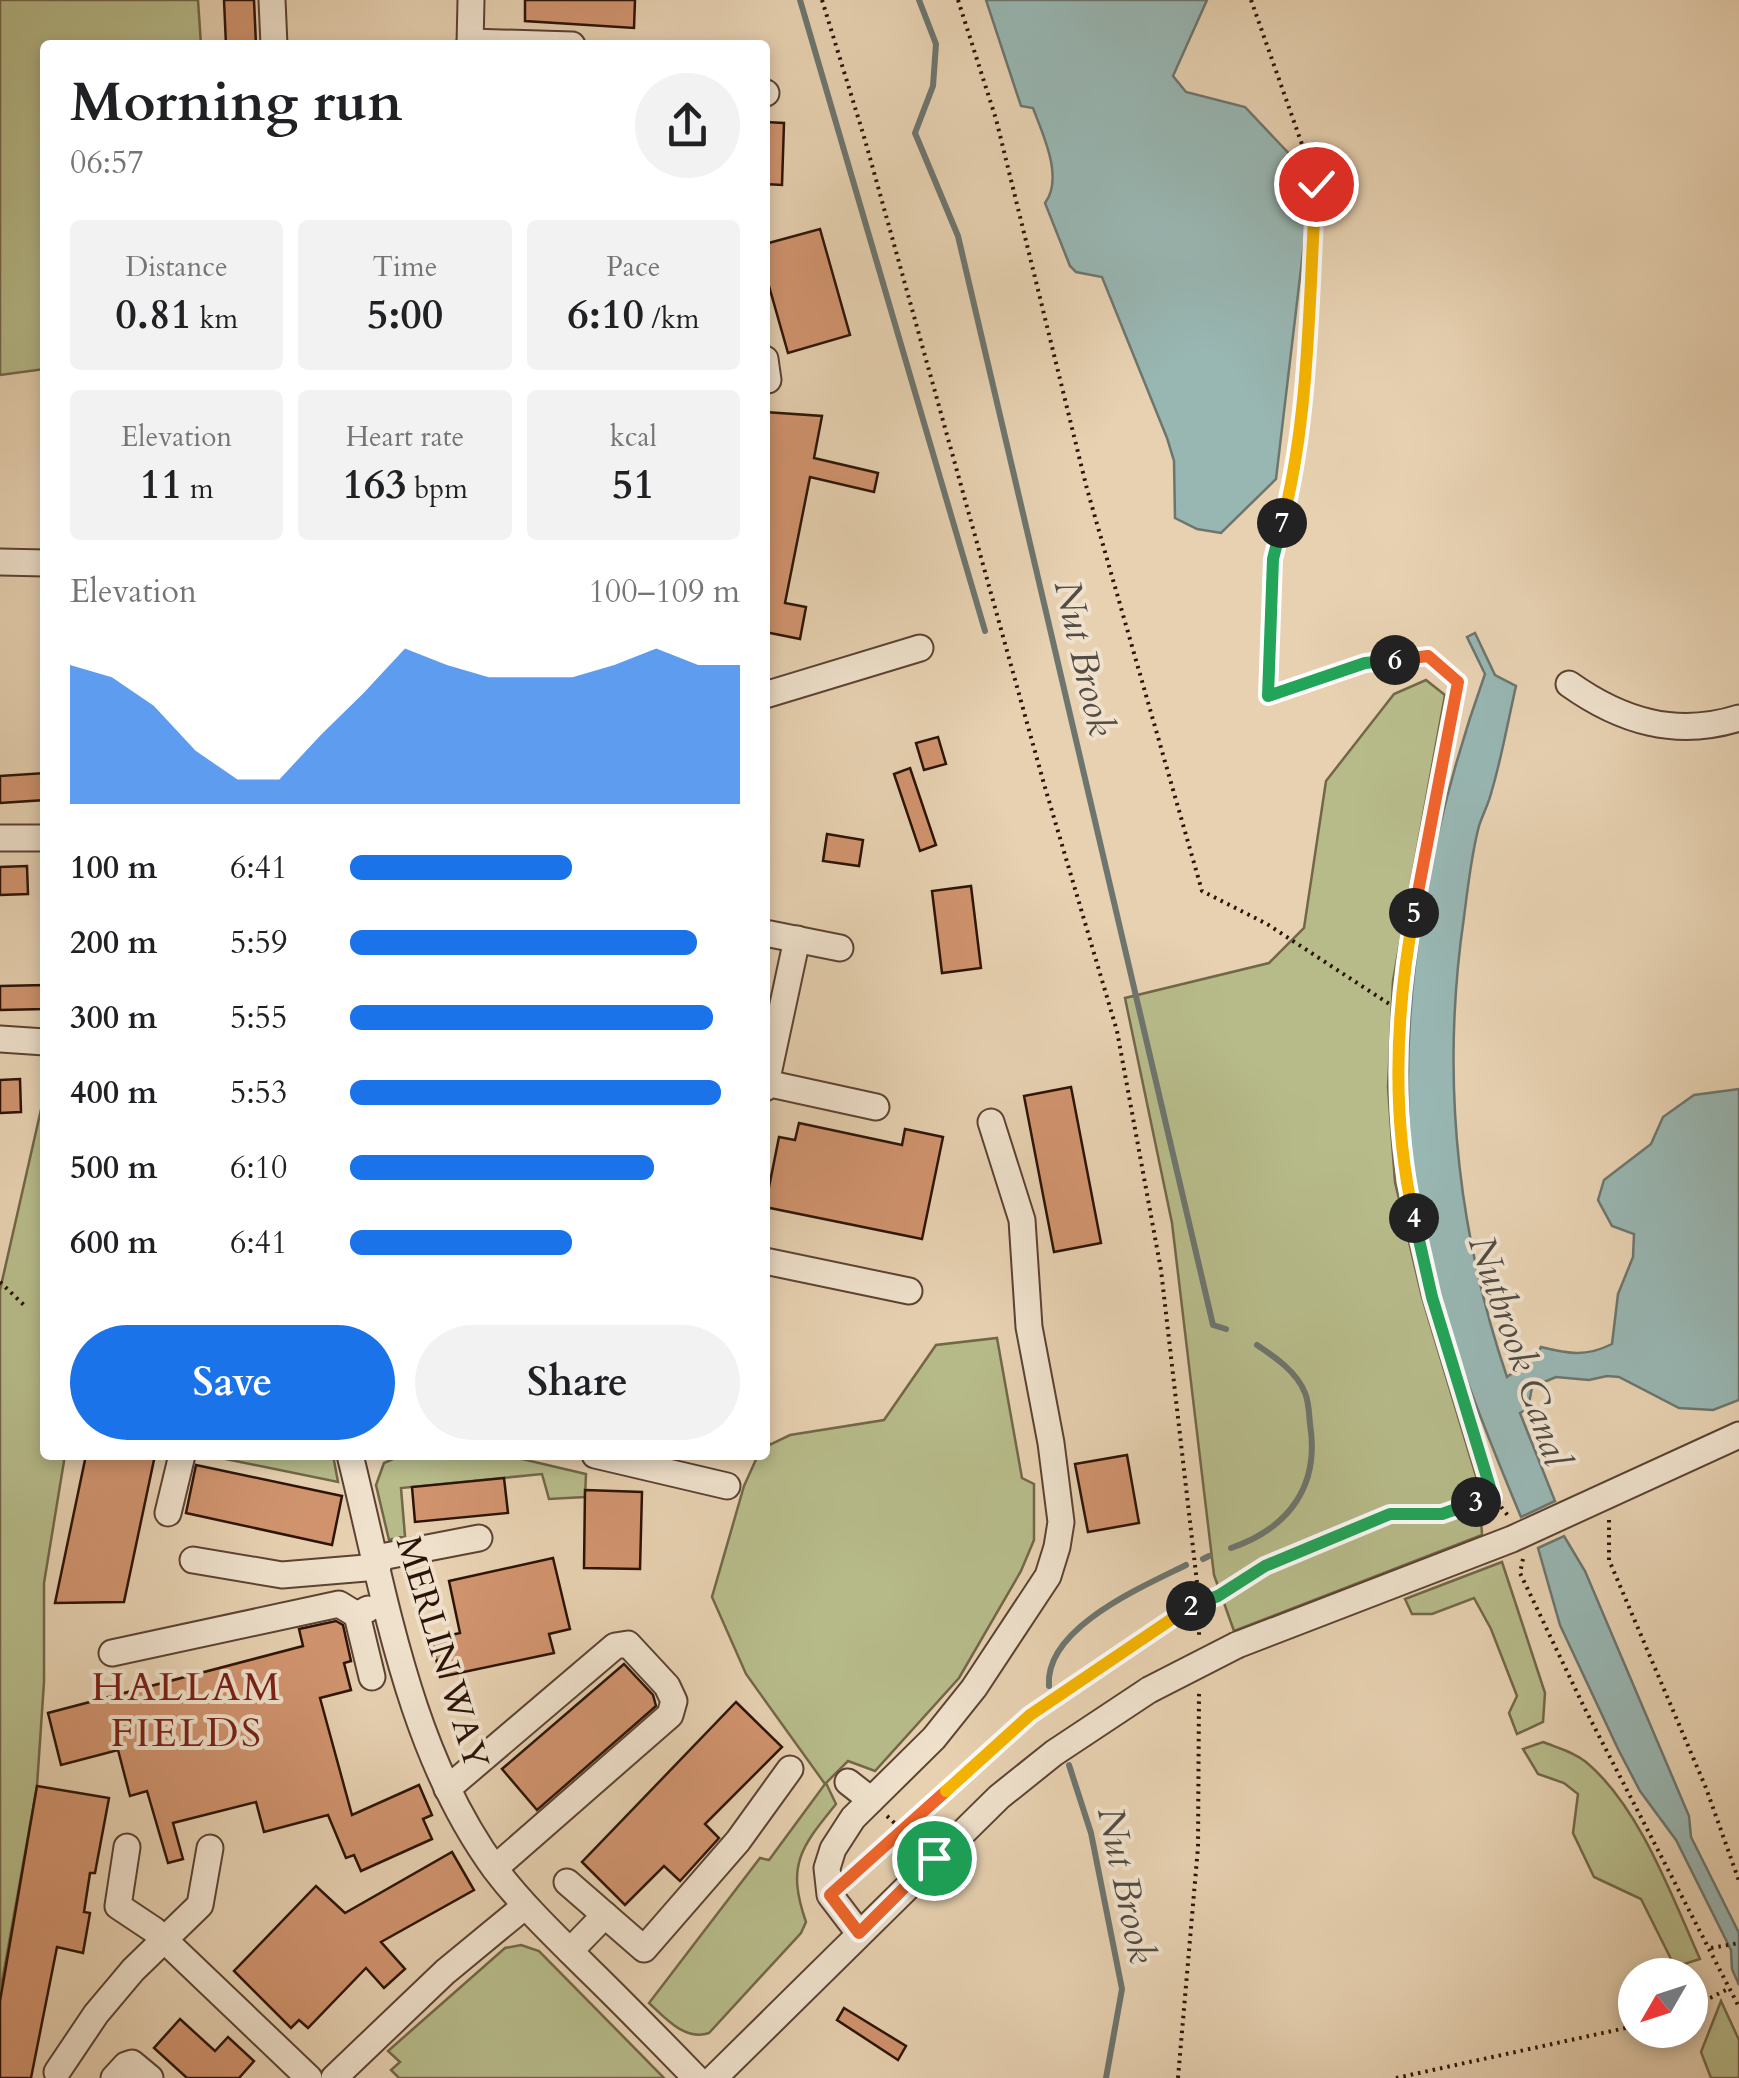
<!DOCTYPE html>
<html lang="en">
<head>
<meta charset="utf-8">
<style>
  :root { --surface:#fff; --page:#f2f2f2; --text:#202124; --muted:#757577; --accent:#1a73e8 }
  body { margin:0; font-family:Cardo,serif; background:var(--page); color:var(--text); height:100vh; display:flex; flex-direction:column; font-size:38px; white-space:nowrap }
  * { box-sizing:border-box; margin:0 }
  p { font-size:32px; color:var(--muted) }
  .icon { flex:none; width:55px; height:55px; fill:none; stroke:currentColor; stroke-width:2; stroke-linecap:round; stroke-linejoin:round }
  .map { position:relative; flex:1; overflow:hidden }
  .panel { position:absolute; left:40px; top:40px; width:730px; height:1420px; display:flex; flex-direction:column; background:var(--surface); border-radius:10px; box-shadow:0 5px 15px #0003 }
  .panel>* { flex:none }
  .needle { width:65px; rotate:231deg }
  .controls { position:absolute; left:1618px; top:1958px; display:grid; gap:20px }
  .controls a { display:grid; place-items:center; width:90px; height:90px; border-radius:50%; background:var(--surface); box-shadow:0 5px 15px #0003; font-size:50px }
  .pin { position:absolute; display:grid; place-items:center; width:85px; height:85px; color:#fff; margin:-42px; border:5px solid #fff; border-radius:50%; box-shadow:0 2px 10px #0007 }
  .km { position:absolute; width:50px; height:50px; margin:-25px; border-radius:50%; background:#222; color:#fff; font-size:28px; line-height:50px; text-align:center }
  .round { display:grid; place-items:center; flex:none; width:105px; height:105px; border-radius:52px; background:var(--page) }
  .head { display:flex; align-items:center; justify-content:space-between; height:170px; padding:0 30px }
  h1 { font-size:55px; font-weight:800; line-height:75px }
  .figures { display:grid; grid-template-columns:repeat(3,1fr); gap:15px; height:170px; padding:10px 30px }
  .figures div { display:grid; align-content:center; border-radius:10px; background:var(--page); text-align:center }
  .figures b { font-size:42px; font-weight:800 }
  .figures small { font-size:28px; font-weight:400 }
  .figures p { font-size:28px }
  .chart { height:280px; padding:20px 30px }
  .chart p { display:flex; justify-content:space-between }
  .chart svg { width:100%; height:180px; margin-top:10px; fill:var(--accent); opacity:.7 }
  .primary-button { display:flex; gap:20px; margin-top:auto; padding:20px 30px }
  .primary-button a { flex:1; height:115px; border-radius:60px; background:var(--accent); color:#fff; font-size:40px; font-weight:800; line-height:115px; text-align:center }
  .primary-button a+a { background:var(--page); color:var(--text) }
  ul { padding:0 30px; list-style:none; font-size:32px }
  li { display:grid; grid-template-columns:160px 120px 1fr; align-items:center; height:75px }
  li i { height:25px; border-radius:12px; background:var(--accent) }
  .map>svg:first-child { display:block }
  .green { fill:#b7bb8a; stroke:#726748; stroke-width:2.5 }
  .water { fill:#98b6b2; stroke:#6d756e; stroke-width:2.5 }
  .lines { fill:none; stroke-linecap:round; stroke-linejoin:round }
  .stream { stroke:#6d756e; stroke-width:6 }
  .building { fill:#d1946f; stroke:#2c1307; stroke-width:2.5 }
  .minor-casing { stroke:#5b4232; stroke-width:29 }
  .path { stroke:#2c1307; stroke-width:4; stroke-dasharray:2.5 5; stroke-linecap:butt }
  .minor { stroke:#efe1cc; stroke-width:25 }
  .minor-bridge-casing { stroke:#5b4232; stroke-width:29; stroke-linecap:butt }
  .minor-bridge { stroke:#efe1cc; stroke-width:25 }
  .split-1-casing { stroke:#fff; stroke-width:20 }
  .split-2-casing { stroke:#fff; stroke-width:20 }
  .split-3-casing { stroke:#fff; stroke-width:20 }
  .split-4-casing { stroke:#fff; stroke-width:20 }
  .split-5-casing { stroke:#fff; stroke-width:20 }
  .split-6-casing { stroke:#fff; stroke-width:20 }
  .split-7-casing { stroke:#fff; stroke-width:20 }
  .split-8-casing { stroke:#fff; stroke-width:20 }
  .split-1 { stroke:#f0652b; stroke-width:12 }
  .split-2 { stroke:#f5b400; stroke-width:12 }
  .split-3 { stroke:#22a559; stroke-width:12 }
  .split-4 { stroke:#22a559; stroke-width:12 }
  .split-5 { stroke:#f5b400; stroke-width:12 }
  .split-6 { stroke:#f0652b; stroke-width:12 }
  .split-7 { stroke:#22a559; stroke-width:12 }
  .split-8 { stroke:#f5b400; stroke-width:12 }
  .labels { text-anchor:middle; stroke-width:8; stroke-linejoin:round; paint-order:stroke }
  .street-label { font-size:35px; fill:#2c1307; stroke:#efe1cc }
  .water-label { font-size:38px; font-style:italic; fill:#524c43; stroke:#efe1cc }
  .quarter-label { font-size:40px; letter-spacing:2.5px; fill:#7a1f14; stroke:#efe1cc }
</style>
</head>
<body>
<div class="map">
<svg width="1739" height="2078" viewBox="0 0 1739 2078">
  <rect width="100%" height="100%" fill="#e7d1b1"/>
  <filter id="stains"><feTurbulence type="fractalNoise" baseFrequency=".002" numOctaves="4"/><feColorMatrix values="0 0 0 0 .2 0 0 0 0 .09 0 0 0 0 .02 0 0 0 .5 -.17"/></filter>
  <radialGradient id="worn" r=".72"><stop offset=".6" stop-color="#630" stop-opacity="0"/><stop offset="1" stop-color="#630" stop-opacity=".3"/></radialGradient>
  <g class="green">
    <polygon points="0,0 198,0 201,45 45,45 45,369 0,375"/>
    <polygon points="1426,680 1445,695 1393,981 1388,1087 1395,1182 1422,1297 1479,1486 1482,1535 1234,1631 1214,1575 1172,1223 1125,998 1269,963 1304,928 1326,781 1394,694"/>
    <polygon points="45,1092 45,1455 65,1455 44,1583 44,1682 37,1786 0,1993 0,1290"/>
    <path d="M 997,1338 L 1022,1478 L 1034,1484 L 1034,1540 L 1021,1571 L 959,1678 L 875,1771 L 848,1761 L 826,1783 L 836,1804 C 801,1847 786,1865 806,1922 L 801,1933 L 709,2033 C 685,2041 666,2019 649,2003 L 760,1858 L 769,1860 L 825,1784 L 746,1674 L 712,1597 L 744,1486 L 758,1455 L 765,1455 L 765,1447 L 790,1435 L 884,1420 L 936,1345 Z"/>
    <polygon points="206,1455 333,1455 338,1482"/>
    <polygon points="402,1455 505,1455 586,1474 585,1497 549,1499 542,1474 401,1488 405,1536 389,1540 376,1485 384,1463"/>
    <polygon points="1502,1562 1545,1693 1543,1722 1517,1734 1509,1713 1517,1696 1491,1629 1474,1598 1432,1614 1412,1614 1405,1599"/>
    <path d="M 1543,1742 C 1558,1748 1574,1752 1586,1762 C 1640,1807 1672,1897 1700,1959 L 1675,1967 L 1641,1899 L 1594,1877 L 1573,1833 L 1578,1794 L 1564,1783 L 1538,1774 L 1523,1749 Z"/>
    <polygon points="521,1945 539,1951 664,2078 399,2078 391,2070 400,2062 388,2051 505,1948"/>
    <polygon points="1721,2001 1739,2040 1739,2078 1711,2078 1701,2052"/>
  </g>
  <g class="water">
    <path d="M 986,0 L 1207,0 L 1173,76 L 1186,92 L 1245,107 L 1295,160 L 1310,193 L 1276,479 L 1221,533 L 1197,529 L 1175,518 L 1174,461 L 1167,438 L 1102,277 L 1076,272 L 1070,266 L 1045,203 C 1064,178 1043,135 1033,108 L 1021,106 Z"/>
    <path d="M 1475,633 L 1495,675 L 1516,686 C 1508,721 1502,756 1492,790 C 1489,803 1483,814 1479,826 C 1471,856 1468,887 1464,917 C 1441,1074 1456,1227 1507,1377 L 1537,1355 L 1541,1347 C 1569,1354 1586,1357 1612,1344 L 1618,1294 L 1633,1257 L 1634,1234 L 1612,1226 L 1598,1200 L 1604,1180 L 1651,1144 L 1663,1117 L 1694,1095 L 1739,1089 L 1739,1400 L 1713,1410 L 1679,1408 L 1619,1377 L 1607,1376 L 1589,1380 L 1556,1377 L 1532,1387 L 1528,1409 L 1520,1413 L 1555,1501 L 1521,1517 C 1473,1402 1423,1279 1411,1153 C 1397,996 1432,822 1485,674 L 1467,637 Z"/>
    <polygon points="1564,1536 1585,1571 1689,1816 1691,1837 1739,1933 1739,1985 1732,1969 1731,1950 1676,1840 1640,1791 1618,1749 1560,1625 1538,1548"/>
  </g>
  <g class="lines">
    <g class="stream">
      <polyline points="800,0 985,631"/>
      <polyline points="919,0 936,44 933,86 915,133 958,236 1213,1325 1226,1329"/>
      <path d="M 1231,1548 C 1289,1528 1320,1486 1310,1424 C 1309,1415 1309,1402 1305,1393 C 1297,1372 1275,1357 1257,1345"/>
      <polyline points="1203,1559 1209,1556"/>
      <path d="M 1049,1686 C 1044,1628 1144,1586 1186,1565"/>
      <polyline points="1069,1765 1091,1833 1122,1989 1106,2078"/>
    </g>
  </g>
  <g class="building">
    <polygon points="224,0 254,0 256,45 226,45"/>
    <polygon points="525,0 635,0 634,28 525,21"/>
    <polygon points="765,122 784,123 782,185 765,184"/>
    <polygon points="820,229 850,335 788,353 765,272 765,244"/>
    <polygon points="765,412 822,416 814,458 878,473 874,492 810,477 785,603 806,607 800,639 765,632"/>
    <polygon points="938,737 946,764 924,770 916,743"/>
    <polygon points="910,768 936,845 920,851 894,774"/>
    <polygon points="45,773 45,800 0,803 0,776"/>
    <polygon points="827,834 863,840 859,866 823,861"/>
    <polygon points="27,866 28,894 0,895 0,867"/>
    <polygon points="971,886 981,968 942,973 932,891"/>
    <polygon points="45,985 45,1009 0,1010 0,986"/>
    <polygon points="20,1079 21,1112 0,1113 0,1080"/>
    <polygon points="1071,1087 1101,1243 1054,1252 1024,1096"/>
    <polygon points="799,1123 902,1145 905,1129 943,1137 922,1239 765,1207 779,1137 795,1140"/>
    <polygon points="86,1455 155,1455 124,1602 55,1603"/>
    <polygon points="1127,1455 1139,1523 1088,1532 1075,1464"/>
    <polygon points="196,1465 342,1496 332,1545 186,1513"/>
    <polygon points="504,1478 508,1513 415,1522 412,1487"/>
    <polygon points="585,1490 642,1492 640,1569 584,1568"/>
    <polygon points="553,1558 570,1629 549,1634 554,1653 440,1677 432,1639 460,1633 449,1581"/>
    <polygon points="336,1621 343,1625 351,1661 344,1663 351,1690 320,1698 352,1815 419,1785 432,1815 423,1819 432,1839 361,1871 354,1855 346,1858 328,1815 264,1832 256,1802 173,1823 183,1859 168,1863 147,1791 130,1796 118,1750 61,1765 48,1713 303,1646 299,1629"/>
    <polygon points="624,1664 653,1695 656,1706 537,1810 502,1769"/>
    <polygon points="736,1702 782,1747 705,1824 719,1838 680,1881 664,1866 625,1905 582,1862"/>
    <polygon points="37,1786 109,1798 95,1873 90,1873 84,1912 90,1913 83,1953 57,1947 31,2078 0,2078 0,2001"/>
    <polygon points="452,1852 474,1890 381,1942 405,1969 384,1988 366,1968 308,2028 299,2020 291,2028 234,1971 316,1886 345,1913"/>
    <polygon points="844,2008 906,2046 898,2060 837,2020"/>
    <polygon points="180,2019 215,2051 228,2037 254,2061 239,2078 187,2078 154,2048"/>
  </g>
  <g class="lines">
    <g class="minor-casing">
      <g id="minor">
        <polyline points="272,0 274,45"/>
        <polyline points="470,42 572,45"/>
        <polyline points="470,45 471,0"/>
        <polyline points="765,93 766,93"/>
        <polyline points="765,359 768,380 765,380"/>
        <polyline points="0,562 45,563"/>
        <path d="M 1569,684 C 1621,721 1676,738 1739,718"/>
        <polyline points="765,695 920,648"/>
        <polyline points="0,838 41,838"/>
        <polyline points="765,933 840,948"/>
        <polyline points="0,1039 45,1042"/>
        <polyline points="766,1083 876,1107"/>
        <polyline points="765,1088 797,939"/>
        <polyline points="765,1261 909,1291"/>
        <path d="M 350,1455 C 385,1595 408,1750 495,1869 C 523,1906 556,1937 589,1970 C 625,2005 660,2041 696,2078"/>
        <polyline points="595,1455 727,1486"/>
        <polyline points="168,1513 182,1455"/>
        <polyline points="376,1558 479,1538"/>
        <polyline points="193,1560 282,1575 378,1567"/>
        <polyline points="368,1609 357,1615 372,1677"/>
        <polyline points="1237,1645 1512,1539 1739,1435"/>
        <polyline points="112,1653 339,1604 357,1615"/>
        <polyline points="848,1782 871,1800"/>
        <polyline points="447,1789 615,1646 628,1644 667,1686 674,1701 670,1715 495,1868"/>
        <polyline points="127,1847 118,1906 154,1930 309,2078"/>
        <polyline points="567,1882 644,1949 738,1841 790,1769"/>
        <polyline points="859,1933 830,1895 827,1868 833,1849 853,1818 934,1738 974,1688 1048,1576 1057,1547 1061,1522 1051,1443 1029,1327 1022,1220 991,1122"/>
        <polyline points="570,1951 605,1915"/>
        <polyline points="57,2072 96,2014 133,1970 200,1905 210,1848"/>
        <polyline points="114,2078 126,2065 132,2063 150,2078"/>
        <polyline points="334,2078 445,1972 525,1906"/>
        <polyline points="714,2078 999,1797 1054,1753 1149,1690"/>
      </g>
    </g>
    <g class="path">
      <polyline points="822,0 865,140 1044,784 1117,1031 1161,1270 1199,1600 1199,1639"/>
      <polyline points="958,0 996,119 1087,489 1202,891 1267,924 1400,1011"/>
      <polyline points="1251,0 1316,184 1303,378 1290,491 1273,559 1268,696 1365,663 1429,656 1458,681 1401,981 1396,1083 1405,1182 1432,1297 1493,1497 1510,1518"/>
      <polyline points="0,1282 26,1307"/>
      <polyline points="1609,1520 1609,1560 1706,1788 1739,1881"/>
      <polyline points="1523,1559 1520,1573 1583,1705 1739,2007"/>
      <polyline points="887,1816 902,1830"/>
      <polyline points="852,1876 1031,1715 1199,1600 1218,1596 1265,1566 1389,1514 1442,1514 1493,1497"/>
      <polyline points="1711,1948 1739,1943"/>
      <polyline points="1690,2008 1730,1988"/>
      <polyline points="1178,2078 1198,1847 1199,1689"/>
      <polyline points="1396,2078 1635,2026"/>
    </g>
    <use href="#minor" class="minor"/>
    <g class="minor-bridge-casing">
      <polyline id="minor-bridge" points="1149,1690 1237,1645"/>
    </g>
    <use href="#minor-bridge" class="minor-bridge"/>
  </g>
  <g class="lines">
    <g class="split-1-casing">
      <polyline id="split-1" points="934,1858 859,1933 830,1895 946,1791"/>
    </g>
    <g class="split-2-casing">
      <polyline id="split-2" points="946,1791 1030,1715 1191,1606"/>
    </g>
    <g class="split-3-casing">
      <polyline id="split-3" points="1191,1606 1218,1596 1265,1566 1390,1514 1442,1514 1476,1502"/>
    </g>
    <g class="split-4-casing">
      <polyline id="split-4" points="1414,1218 1432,1297 1493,1497 1476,1502"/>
    </g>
    <g class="split-5-casing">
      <path id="split-5" d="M 1414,1218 C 1391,1116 1395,1014 1414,913"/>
    </g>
    <g class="split-6-casing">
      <polyline id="split-6" points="1395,660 1428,656 1458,682 1414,913"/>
    </g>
    <g class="split-7-casing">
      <polyline id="split-7" points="1282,523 1273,559 1268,696 1365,663 1395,660"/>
    </g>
    <g class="split-8-casing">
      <path id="split-8" d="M 1282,523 C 1310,418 1309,292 1316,184"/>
    </g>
    <use href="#split-1" class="split-1"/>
    <use href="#split-2" class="split-2"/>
    <use href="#split-3" class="split-3"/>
    <use href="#split-4" class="split-4"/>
    <use href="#split-5" class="split-5"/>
    <use href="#split-6" class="split-6"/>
    <use href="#split-7" class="split-7"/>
    <use href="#split-8" class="split-8"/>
  </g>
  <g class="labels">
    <g class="street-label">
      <text transform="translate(443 1652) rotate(73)" y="12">MERLIN WAY</text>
    </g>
    <g class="water-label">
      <text transform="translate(1085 658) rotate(77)" y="13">Nut Brook</text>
      <text transform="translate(1520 1351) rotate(71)" y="13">Nutbrook Canal</text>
      <text transform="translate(1127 1885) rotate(78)" y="13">Nut Brook</text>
    </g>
    <g class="quarter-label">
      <text x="187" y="1700">HALLAM<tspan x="187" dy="46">FIELDS</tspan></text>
    </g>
  </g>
  <rect width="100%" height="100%" filter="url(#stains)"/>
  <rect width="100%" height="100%" fill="url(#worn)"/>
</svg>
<div class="controls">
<a><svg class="needle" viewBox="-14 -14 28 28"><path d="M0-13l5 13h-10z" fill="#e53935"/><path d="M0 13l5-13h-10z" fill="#757577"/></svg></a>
</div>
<div class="pin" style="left:934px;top:1858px;background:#1e9e55"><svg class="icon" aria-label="arrive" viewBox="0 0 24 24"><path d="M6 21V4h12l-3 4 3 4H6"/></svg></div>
<div class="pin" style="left:1316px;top:184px;background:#d93025"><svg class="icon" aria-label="check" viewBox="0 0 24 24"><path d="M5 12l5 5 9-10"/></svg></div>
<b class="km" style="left:1191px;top:1606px">2</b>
<b class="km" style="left:1476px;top:1502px">3</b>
<b class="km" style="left:1414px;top:1218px">4</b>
<b class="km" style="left:1414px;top:913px">5</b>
<b class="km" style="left:1395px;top:660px">6</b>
<b class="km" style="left:1282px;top:523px">7</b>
<section class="panel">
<div class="head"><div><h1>Morning run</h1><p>06:57</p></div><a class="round"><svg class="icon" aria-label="share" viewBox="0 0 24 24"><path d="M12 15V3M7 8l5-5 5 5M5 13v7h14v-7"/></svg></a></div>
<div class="figures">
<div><p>Distance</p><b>0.81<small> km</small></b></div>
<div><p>Time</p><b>5:00</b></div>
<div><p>Pace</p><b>6:10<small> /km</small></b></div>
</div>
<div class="figures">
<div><p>Elevation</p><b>11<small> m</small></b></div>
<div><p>Heart rate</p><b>163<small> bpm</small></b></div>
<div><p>kcal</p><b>51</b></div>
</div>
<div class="chart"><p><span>Elevation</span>100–109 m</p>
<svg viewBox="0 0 160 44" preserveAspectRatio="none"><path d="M0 44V10L10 13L20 20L30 31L40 38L50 38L60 27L70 17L80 6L90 10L100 13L110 13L120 13L130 10L140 6L150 10L160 10V44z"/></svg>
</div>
<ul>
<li><b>100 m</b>6:41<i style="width:57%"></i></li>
<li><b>200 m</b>5:59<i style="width:89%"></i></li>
<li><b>300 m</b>5:55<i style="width:93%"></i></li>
<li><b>400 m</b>5:53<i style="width:95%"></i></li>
<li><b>500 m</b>6:10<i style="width:78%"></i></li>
<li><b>600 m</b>6:41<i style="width:57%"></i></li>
</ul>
<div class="primary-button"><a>Save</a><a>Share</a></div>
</section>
</div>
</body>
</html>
